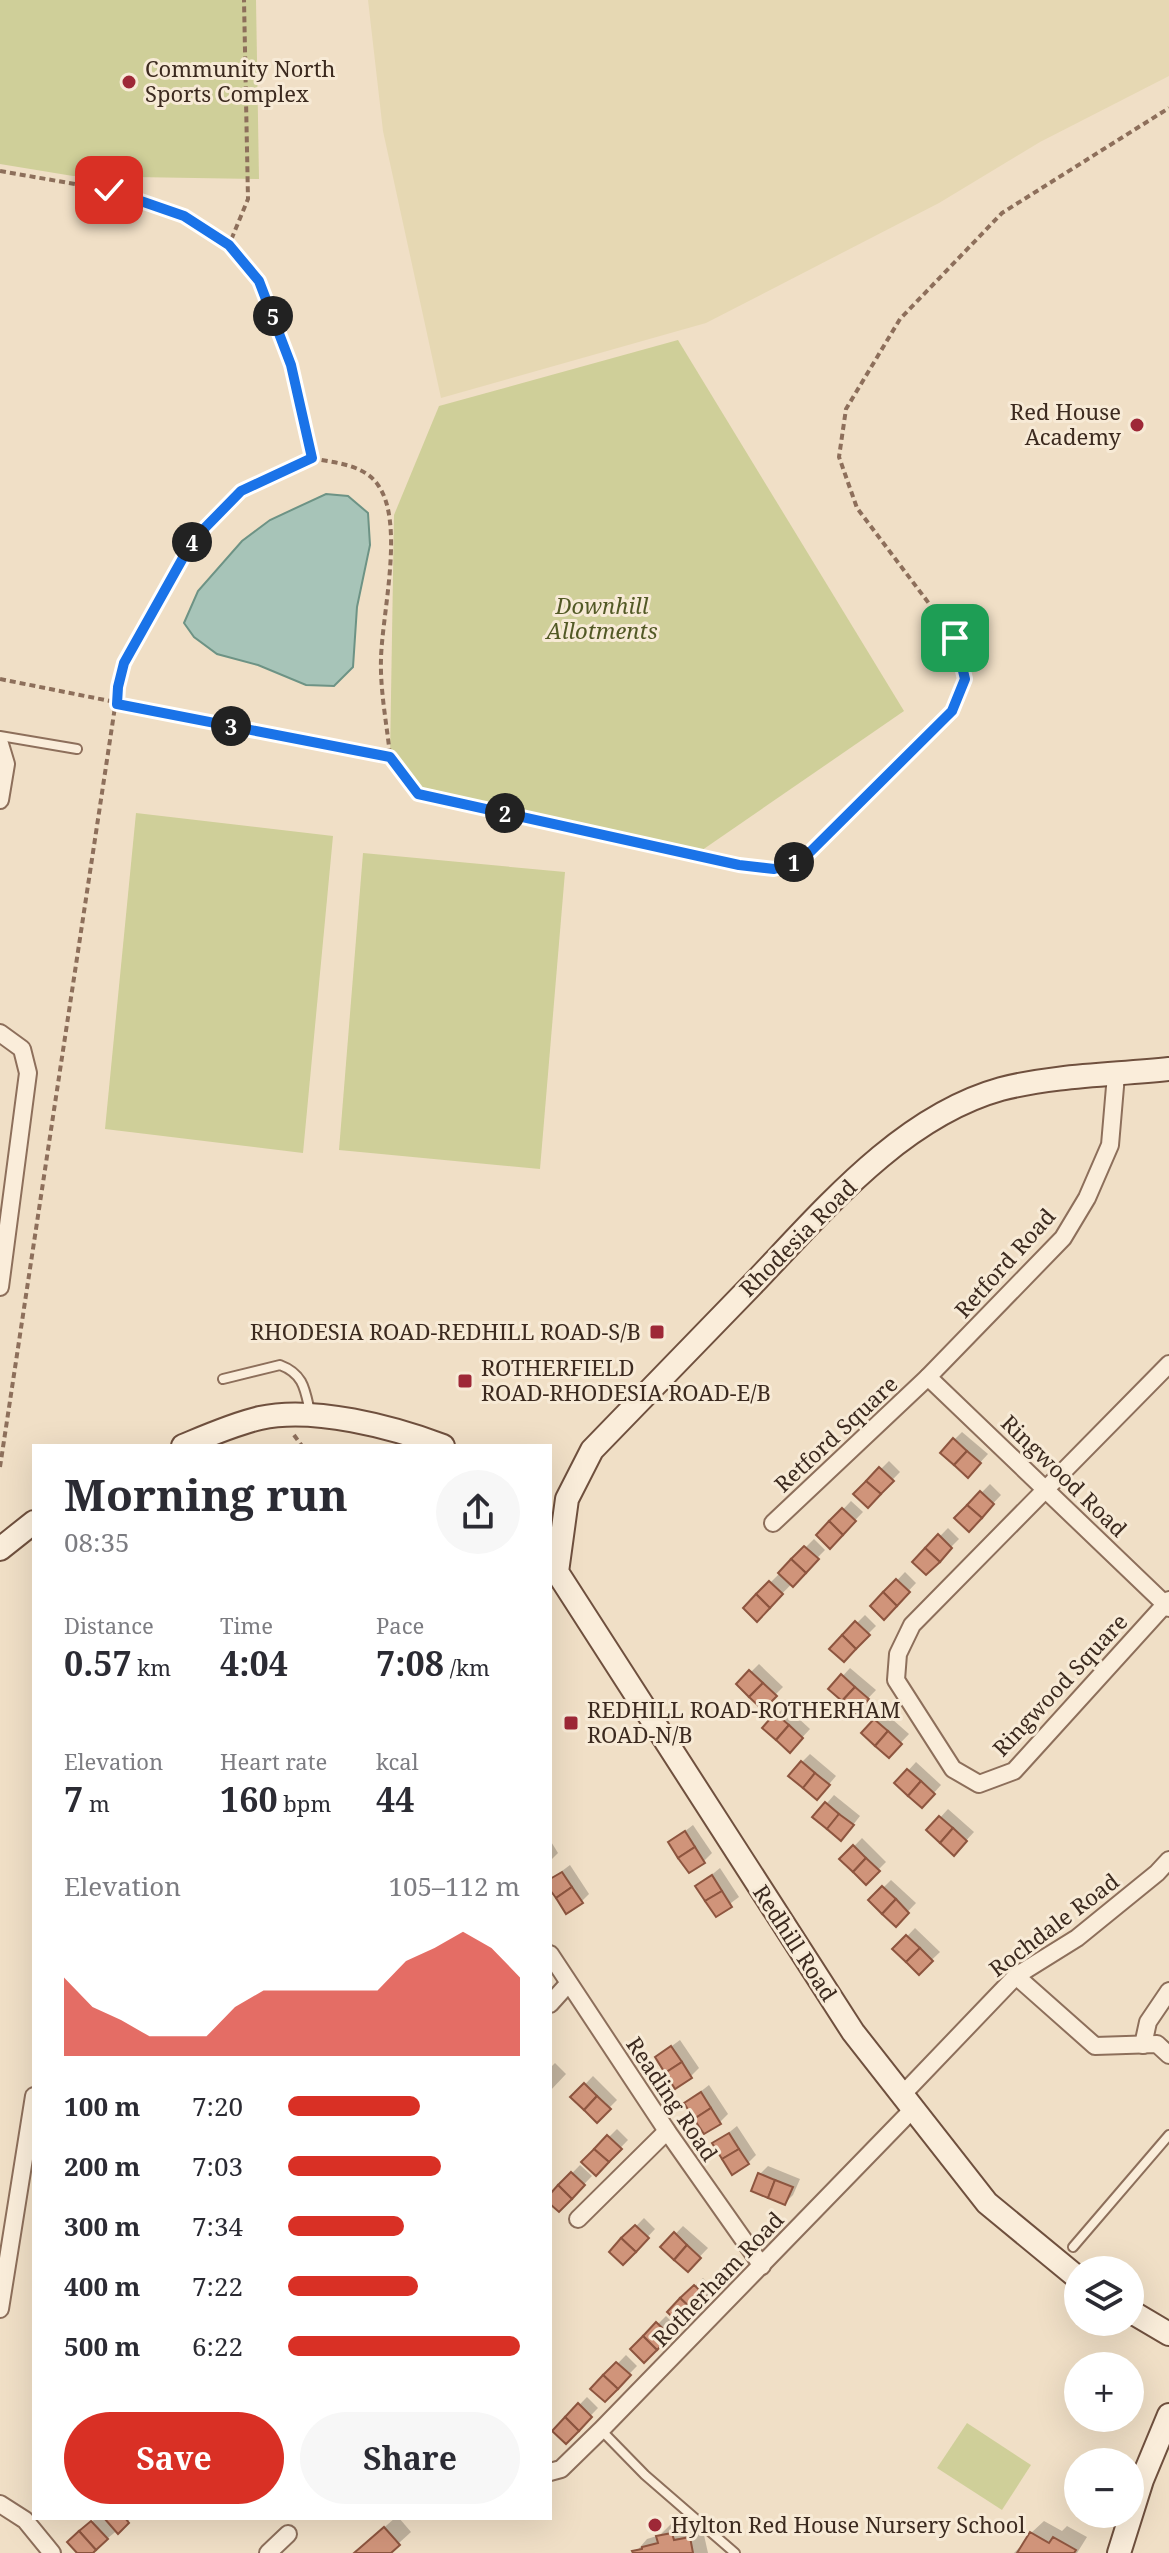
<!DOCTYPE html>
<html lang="en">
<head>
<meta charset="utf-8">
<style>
  :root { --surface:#fff; --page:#f7f7f7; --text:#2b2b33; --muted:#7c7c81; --accent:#d93025 }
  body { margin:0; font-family:"Noto Serif",serif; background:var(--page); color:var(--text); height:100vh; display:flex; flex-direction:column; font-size:30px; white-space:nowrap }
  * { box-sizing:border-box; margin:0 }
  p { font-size:26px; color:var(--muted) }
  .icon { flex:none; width:44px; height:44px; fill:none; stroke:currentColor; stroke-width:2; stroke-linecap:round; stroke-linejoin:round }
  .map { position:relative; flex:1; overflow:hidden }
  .details { position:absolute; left:32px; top:1444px; width:520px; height:1076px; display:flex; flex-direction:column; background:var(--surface); border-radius:0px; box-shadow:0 8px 32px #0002 }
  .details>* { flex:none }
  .buttons { position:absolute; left:1064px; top:2256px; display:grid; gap:16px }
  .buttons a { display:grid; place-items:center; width:80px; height:80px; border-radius:50%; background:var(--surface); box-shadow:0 8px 32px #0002; font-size:40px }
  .pin { position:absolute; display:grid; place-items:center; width:68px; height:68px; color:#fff; margin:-34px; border-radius:16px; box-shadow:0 4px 12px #0006 }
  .km { position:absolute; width:40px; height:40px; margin:-20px; border-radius:50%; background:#222; color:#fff; font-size:22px; line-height:40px; text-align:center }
  .round { display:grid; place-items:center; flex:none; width:84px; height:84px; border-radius:42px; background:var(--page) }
  .overview { display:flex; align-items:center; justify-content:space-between; height:136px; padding:0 32px }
  h1 { font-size:44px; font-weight:700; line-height:60px }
  .metrics { display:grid; grid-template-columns:repeat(3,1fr); gap:12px; height:136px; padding:8px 32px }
  .metrics div { display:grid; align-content:center }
  .metrics b { font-size:34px; font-weight:700 }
  .metrics small { font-size:22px; font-weight:400 }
  .metrics p { font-size:22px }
  .chart { height:224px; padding:16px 32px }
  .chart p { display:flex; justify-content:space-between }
  .chart svg { width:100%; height:144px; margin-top:8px; fill:var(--accent); opacity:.7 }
  .cta { display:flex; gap:16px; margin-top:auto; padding:16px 32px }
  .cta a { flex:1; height:92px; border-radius:48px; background:var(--accent); color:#fff; font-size:32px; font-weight:700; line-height:92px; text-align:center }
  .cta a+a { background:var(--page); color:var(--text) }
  ul { padding:0 32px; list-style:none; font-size:26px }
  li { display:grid; grid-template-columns:128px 96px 1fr; align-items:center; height:60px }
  li i { height:20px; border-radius:10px; background:var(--accent) }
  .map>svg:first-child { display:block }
  .farmland { fill:#e6d8b3 }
  .green { fill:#cfcf99 }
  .water { fill:#a7c4b8; stroke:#6d9385; stroke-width:2 }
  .shadow { fill:#0003 }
  .building { fill:#d0947a; stroke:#8d553f; stroke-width:2 }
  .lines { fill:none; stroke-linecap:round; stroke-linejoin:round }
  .lane-casing { stroke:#8d6f5b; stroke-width:12 }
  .street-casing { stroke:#8d6f5b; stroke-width:20 }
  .secondary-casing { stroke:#6f503e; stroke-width:26 }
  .path { stroke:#8d6f5b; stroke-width:4; stroke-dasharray:6 4; stroke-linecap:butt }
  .lane { stroke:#faedda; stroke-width:8 }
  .street { stroke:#faedda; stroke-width:16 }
  .secondary { stroke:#faedda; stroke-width:22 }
  .route-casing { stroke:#fff; stroke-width:16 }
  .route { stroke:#1a73e8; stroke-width:10 }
  .poi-dot { fill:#9e2837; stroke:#f7ead6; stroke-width:3 }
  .labels { text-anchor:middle; stroke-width:6; stroke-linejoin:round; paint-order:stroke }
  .poi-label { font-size:22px; fill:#3c2a1f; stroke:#f7ead6; text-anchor:start }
  .park-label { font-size:22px; font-style:italic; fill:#525925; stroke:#f7ead6 }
  .street-label { font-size:22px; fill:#3c2a1f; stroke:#f7ead6 }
</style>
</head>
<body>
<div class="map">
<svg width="1169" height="2553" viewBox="0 0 1169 2553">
  <rect width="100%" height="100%" fill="#f0dfc6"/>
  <polygon class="farmland" points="368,0 1169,0 1169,76 1040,142 939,203 706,323 441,398 383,131"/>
  <g class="green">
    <polygon points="0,0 256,0 259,179 73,176 0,164"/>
    <polygon points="678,340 904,711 695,855 418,794 390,757 394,515 439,406"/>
    <polygon points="136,813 333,836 303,1153 105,1129"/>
    <polygon points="363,853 565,872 540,1169 339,1150"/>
    <polygon points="967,2423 1031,2465 1002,2510 937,2468"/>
  </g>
  <polygon class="water" points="326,494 348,496 368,513 370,545 357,607 353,667 334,686 306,685 258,665 217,654 194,637 184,623 198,591 242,541 270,520"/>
  <g class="shadow">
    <polygon points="962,1432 988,1454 976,1467 954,1440"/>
    <polygon points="889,1461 900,1472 868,1505 856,1494"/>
    <polygon points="990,1484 1001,1495 969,1529 957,1518"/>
    <polygon points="851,1501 863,1512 830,1546 819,1535"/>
    <polygon points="948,1528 959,1539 926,1572 915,1562"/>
    <polygon points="814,1539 825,1550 757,1619 745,1608"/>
    <polygon points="905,1572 916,1583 884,1617 873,1606"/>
    <polygon points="865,1615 876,1626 843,1659 832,1648"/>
    <polygon points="759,1664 783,1687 763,1707 739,1684"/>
    <polygon points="850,1668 876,1690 856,1711 831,1689"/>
    <polygon points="785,1706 810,1729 798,1742 765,1728"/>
    <polygon points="884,1712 909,1734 889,1755 864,1733"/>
    <polygon points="810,1754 836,1776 825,1789 802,1762"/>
    <polygon points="916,1762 941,1785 922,1806 897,1783"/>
    <polygon points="834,1795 860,1816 849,1830 815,1817"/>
    <polygon points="948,1809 974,1832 962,1845 929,1830"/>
    <polygon points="693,1825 712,1853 704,1861 671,1842"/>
    <polygon points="862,1838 886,1862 866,1882 842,1859"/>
    <polygon points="550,1840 558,1853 550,1861"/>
    <polygon points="570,1865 589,1894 581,1902 550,1886 550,1880"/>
    <polygon points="720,1868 739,1897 716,1914 698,1886"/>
    <polygon points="891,1880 916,1903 896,1924 871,1900"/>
    <polygon points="915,1928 940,1952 919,1972 895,1949"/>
    <polygon points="680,2040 699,2068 691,2076 657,2057"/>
    <polygon points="555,2063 566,2074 550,2091 550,2068"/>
    <polygon points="593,2076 617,2100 597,2120 573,2097"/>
    <polygon points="709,2085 728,2114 720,2122 686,2103"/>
    <polygon points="737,2126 756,2155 748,2163 715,2144"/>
    <polygon points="617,2129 628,2140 596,2173 584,2162"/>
    <polygon points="580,2165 592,2176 559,2210 550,2201 550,2196"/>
    <polygon points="768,2166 800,2179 793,2195 785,2203 760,2174"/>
    <polygon points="644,2218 655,2229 623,2263 611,2252"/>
    <polygon points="683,2226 708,2248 688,2269 663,2247"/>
    <polygon points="703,2278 714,2289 682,2323 670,2312"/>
    <polygon points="666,2316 677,2327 644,2360 633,2349"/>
    <polygon points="626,2355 637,2366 605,2399 593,2389"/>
    <polygon points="587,2397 598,2408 566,2441 555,2430"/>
    <polygon points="96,2518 132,2518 90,2553 80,2553 78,2534"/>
    <polygon points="395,2518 399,2518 411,2532 388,2553 355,2553"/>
    <polygon points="1044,2521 1062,2531 1067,2526 1087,2537 1077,2553 1014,2553 1019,2548 1021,2549 1031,2533"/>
    <polygon points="684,2522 686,2529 702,2526 708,2553 635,2553 647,2539 660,2535 671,2524"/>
  </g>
  <g class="building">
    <polygon points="953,1438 967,1451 954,1465 940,1453"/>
    <polygon points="967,1451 981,1463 968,1478 954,1465"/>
    <polygon points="879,1467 894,1481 881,1494 866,1481"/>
    <polygon points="866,1481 881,1494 868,1508 853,1494"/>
    <polygon points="980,1491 994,1504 982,1518 967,1505"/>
    <polygon points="967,1505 982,1518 969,1532 954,1518"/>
    <polygon points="842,1508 856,1521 843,1535 829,1521"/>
    <polygon points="829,1521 843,1535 830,1549 816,1535"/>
    <polygon points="938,1534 952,1548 940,1562 925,1548"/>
    <polygon points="804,1546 819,1559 806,1573 791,1559"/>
    <polygon points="925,1548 940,1562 926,1575 912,1562"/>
    <polygon points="791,1559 806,1573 793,1587 778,1573"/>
    <polygon points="896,1579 910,1592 897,1606 883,1592"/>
    <polygon points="769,1581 783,1594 770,1608 756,1594"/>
    <polygon points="883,1592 897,1606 884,1620 870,1606"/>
    <polygon points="756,1594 770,1608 757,1622 743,1608"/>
    <polygon points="855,1621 870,1635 856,1649 842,1635"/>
    <polygon points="842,1635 856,1649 844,1662 829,1649"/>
    <polygon points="749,1670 763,1683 749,1697 736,1684"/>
    <polygon points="841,1674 855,1687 842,1701 828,1689"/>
    <polygon points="763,1683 777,1696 763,1710 749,1697"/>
    <polygon points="855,1687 869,1699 856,1714 842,1701"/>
    <polygon points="775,1713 789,1725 776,1740 762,1728"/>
    <polygon points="874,1719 888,1731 875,1746 861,1733"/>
    <polygon points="789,1725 803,1738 790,1753 776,1740"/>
    <polygon points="888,1731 902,1744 889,1758 875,1746"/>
    <polygon points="801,1761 815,1773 803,1788 788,1776"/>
    <polygon points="907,1769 921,1781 908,1796 894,1783"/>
    <polygon points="815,1773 830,1785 817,1800 803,1788"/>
    <polygon points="921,1781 935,1794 922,1808 908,1796"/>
    <polygon points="825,1802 839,1814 827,1829 812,1817"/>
    <polygon points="839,1814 854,1825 841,1841 827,1829"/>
    <polygon points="939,1816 953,1828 940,1843 926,1830"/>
    <polygon points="953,1828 967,1841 954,1856 940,1843"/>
    <polygon points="685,1831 695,1847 678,1858 668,1842"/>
    <polygon points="853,1845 866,1858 853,1872 839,1859"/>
    <polygon points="695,1847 705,1863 689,1873 678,1858"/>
    <polygon points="866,1858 880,1871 866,1885 853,1872"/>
    <polygon points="562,1872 572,1887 556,1898 550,1890 550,1879"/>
    <polygon points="712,1875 722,1891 705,1901 695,1886"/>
    <polygon points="882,1886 896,1899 882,1914 868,1900"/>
    <polygon points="572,1887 583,1903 566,1914 556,1898"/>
    <polygon points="722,1891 732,1907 716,1917 705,1901"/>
    <polygon points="896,1899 909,1913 896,1927 882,1914"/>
    <polygon points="906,1935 920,1948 906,1962 892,1949"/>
    <polygon points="920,1948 933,1961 919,1975 906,1962"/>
    <polygon points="671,2046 682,2062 665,2073 655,2057"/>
    <polygon points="682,2062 692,2078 675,2089 665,2073"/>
    <polygon points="584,2083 597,2096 584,2110 570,2097"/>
    <polygon points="701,2092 711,2108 694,2119 684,2103"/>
    <polygon points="597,2096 611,2109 597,2123 584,2110"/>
    <polygon points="711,2108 721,2124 704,2134 694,2119"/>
    <polygon points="729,2133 739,2149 722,2159 712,2143"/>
    <polygon points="607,2135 622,2149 609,2162 594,2149"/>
    <polygon points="594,2149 609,2162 596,2176 581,2162"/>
    <polygon points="739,2149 749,2164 732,2175 722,2159"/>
    <polygon points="571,2172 585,2185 572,2199 558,2185"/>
    <polygon points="758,2173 775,2180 768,2198 751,2191"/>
    <polygon points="775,2180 793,2187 785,2205 768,2198"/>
    <polygon points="558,2185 572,2199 559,2212 550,2204 550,2194"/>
    <polygon points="635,2225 649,2238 636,2252 621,2238"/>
    <polygon points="674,2232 687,2245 674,2260 660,2247"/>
    <polygon points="621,2238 636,2252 623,2265 609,2252"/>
    <polygon points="687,2245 701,2258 688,2272 674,2260"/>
    <polygon points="694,2285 708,2298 695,2312 680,2298"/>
    <polygon points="680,2298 695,2312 682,2326 667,2312"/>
    <polygon points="656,2322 671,2336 657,2350 643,2336"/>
    <polygon points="643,2336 657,2350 644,2363 630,2349"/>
    <polygon points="616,2362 631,2375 618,2389 603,2375"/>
    <polygon points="603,2375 618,2389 605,2402 590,2389"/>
    <polygon points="578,2403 592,2417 579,2431 565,2417"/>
    <polygon points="565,2417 579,2431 566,2444 552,2431"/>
    <polygon points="104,2518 125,2518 129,2523 118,2534"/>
    <polygon points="91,2521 108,2539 96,2550 79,2531"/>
    <polygon points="384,2527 400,2545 391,2553 354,2553"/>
    <polygon points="79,2531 96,2550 93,2553 77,2553 67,2542"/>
    <polygon points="1030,2532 1049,2543 1053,2537 1076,2550 1074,2553 1017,2553"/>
    <polygon points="672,2533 674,2540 690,2537 693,2553 633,2553 632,2551 642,2549 642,2547 658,2543 656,2536"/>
  </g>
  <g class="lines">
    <g class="lane-casing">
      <g id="lane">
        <polyline points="0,736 77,749"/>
        <path d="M 223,1379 L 280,1365 C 304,1374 305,1390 310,1412"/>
        <polyline points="1073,2247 1169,2135"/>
        <polyline points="601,2430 645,2475 735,2553"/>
      </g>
    </g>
    <g class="street-casing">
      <g id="street">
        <polyline points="0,744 6,764 0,800"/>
        <polyline points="0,1033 22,1049 28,1073 0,1287"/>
        <polyline points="1169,1364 912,1625 898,1654 896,1680 953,1769 979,1784 1014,1771 1169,1600"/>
        <polyline points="928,1377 1169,1608"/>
        <polyline points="773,1523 928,1377 1063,1238 1087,1198 1110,1145 1116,1075"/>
        <polyline points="550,1954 667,2131 762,2266"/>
        <polyline points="1016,1976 1095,2046 1157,2044 1169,2055"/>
        <polyline points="550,2004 568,1984"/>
        <polyline points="1143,2045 1148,2022 1169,1991"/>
        <polyline points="902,2095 1016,1976 1077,1938 1157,1873 1169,1860"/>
        <polyline points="578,2219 667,2131"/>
        <polyline points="0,2309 34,2096"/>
        <polyline points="550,2472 561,2469 601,2430 913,2109"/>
        <polyline points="0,2504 25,2520 52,2553"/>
        <polyline points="268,2553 288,2534"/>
      </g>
    </g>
    <g class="secondary-casing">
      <g id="secondary">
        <path d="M 183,1446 C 207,1436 234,1424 260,1418 C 313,1406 393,1427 443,1446"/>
        <polyline points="0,1549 34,1522"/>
        <path d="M 1078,2278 L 987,2203 L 853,2032 L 557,1572 L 567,1499 L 592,1450 C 645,1395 698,1340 752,1285 C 822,1212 900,1117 1001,1089 C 1056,1075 1113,1075 1169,1069"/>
        <polyline points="1130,2311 1169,2334"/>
        <polyline points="1119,2553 1142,2480 1169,2415"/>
      </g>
    </g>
    <g class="path">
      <polyline points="0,171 109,190 184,216 229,245 248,199 244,0"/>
      <path d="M 312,458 C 334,463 364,464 378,485 C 405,523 382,613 381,659 C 380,691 387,725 390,756"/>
      <polyline points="0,679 390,757 418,794 739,865 774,869 802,860 952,711 965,679 955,638 857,508 839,457 846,409 900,319 1002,213 1169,108"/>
      <polyline points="294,1435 302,1446"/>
      <polyline points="0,1467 118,687 124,663 193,540 241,491 312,458 291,365 259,281 229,245"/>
    </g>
    <use href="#lane" class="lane"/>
    <use href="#street" class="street"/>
    <use href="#secondary" class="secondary"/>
  </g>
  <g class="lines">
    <g class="route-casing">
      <polyline id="route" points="109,190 184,216 229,245 259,281 291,365 312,458 241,491 193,540 124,663 118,687 117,704 390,757 418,794 739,865 774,869 802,860 952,711 965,679 955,638"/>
    </g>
    <use href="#route" class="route"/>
  </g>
  <g class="poi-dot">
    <circle cx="129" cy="82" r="8"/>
    <circle cx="1137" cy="425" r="8"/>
    <rect x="649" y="1324" width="16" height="16" rx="4"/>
    <rect x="457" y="1373" width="16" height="16" rx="4"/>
    <rect x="563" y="1715" width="16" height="16" rx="4"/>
    <circle cx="655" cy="2525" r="8"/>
  </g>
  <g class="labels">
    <g class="poi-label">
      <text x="145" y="77">Community North<tspan x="145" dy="25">Sports Complex</tspan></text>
      <text x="1121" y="420" text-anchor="end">Red House<tspan x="1121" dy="25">Academy</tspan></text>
      <text x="641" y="1340" text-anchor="end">RHODESIA ROAD-REDHILL ROAD-S/B</text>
      <text x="481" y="1376">ROTHERFIELD<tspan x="481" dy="25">ROAD-RHODESIA ROAD-E/B</tspan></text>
      <text x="587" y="1718">REDHILL ROAD-ROTHERHAM<tspan x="587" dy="25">ROAD-N/B</tspan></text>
      <text x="671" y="2533">Hylton Red House Nursery School</text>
    </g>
    <g class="park-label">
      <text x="602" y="614">Downhill<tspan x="602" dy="25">Allotments</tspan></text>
    </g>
    <g class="street-label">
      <text transform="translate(798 1238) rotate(-45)" y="8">Rhodesia Road</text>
      <text transform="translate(1005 1263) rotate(-48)" y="8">Retford Road</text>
      <text transform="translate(836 1434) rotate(-43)" y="8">Retford Square</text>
      <text transform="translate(1064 1476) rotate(44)" y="8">Ringwood Road</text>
      <text transform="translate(1060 1685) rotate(-47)" y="8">Ringwood Square</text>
      <text transform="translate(1054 1925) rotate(-37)" y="8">Rochdale Road</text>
      <text transform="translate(795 1943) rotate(57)" y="8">Redhill Road</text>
      <text transform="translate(672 2099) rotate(56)" y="8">Reading Road</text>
      <text transform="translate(718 2279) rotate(-46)" y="8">Rotherham Road</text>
    </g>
  </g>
</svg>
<div class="buttons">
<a><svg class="icon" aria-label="layers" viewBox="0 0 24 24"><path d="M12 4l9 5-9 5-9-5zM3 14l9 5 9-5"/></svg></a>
<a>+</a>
<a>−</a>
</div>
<div class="pin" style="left:955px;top:638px;background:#1e9e55"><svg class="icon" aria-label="arrive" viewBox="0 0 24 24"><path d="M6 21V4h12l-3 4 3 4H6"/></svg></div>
<div class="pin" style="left:109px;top:190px;background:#d93025"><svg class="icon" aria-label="check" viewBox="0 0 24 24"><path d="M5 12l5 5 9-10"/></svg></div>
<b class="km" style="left:794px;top:862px">1</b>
<b class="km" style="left:505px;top:813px">2</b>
<b class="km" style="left:231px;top:726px">3</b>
<b class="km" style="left:192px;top:542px">4</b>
<b class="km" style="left:273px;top:316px">5</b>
<section class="details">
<div class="overview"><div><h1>Morning run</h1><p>08:35</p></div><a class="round"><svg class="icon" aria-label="share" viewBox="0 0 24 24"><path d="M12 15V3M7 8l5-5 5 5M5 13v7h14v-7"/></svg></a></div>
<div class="metrics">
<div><p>Distance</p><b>0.57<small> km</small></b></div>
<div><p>Time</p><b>4:04</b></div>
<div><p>Pace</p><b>7:08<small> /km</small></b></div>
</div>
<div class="metrics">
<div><p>Elevation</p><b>7<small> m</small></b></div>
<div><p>Heart rate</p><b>160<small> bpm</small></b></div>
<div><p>kcal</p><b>44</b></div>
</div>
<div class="chart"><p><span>Elevation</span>105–112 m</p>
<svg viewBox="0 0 160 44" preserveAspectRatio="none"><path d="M0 44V20L10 29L20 33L30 38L40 38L50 38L60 29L70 24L80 24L90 24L100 24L110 24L120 15L130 11L140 6L150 11L160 20V44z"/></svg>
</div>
<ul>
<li><b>100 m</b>7:20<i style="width:57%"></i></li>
<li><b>200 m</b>7:03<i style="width:66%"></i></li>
<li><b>300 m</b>7:34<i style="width:50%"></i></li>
<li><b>400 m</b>7:22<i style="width:56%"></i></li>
<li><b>500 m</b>6:22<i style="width:100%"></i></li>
</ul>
<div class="cta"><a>Save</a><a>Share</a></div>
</section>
</div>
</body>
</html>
